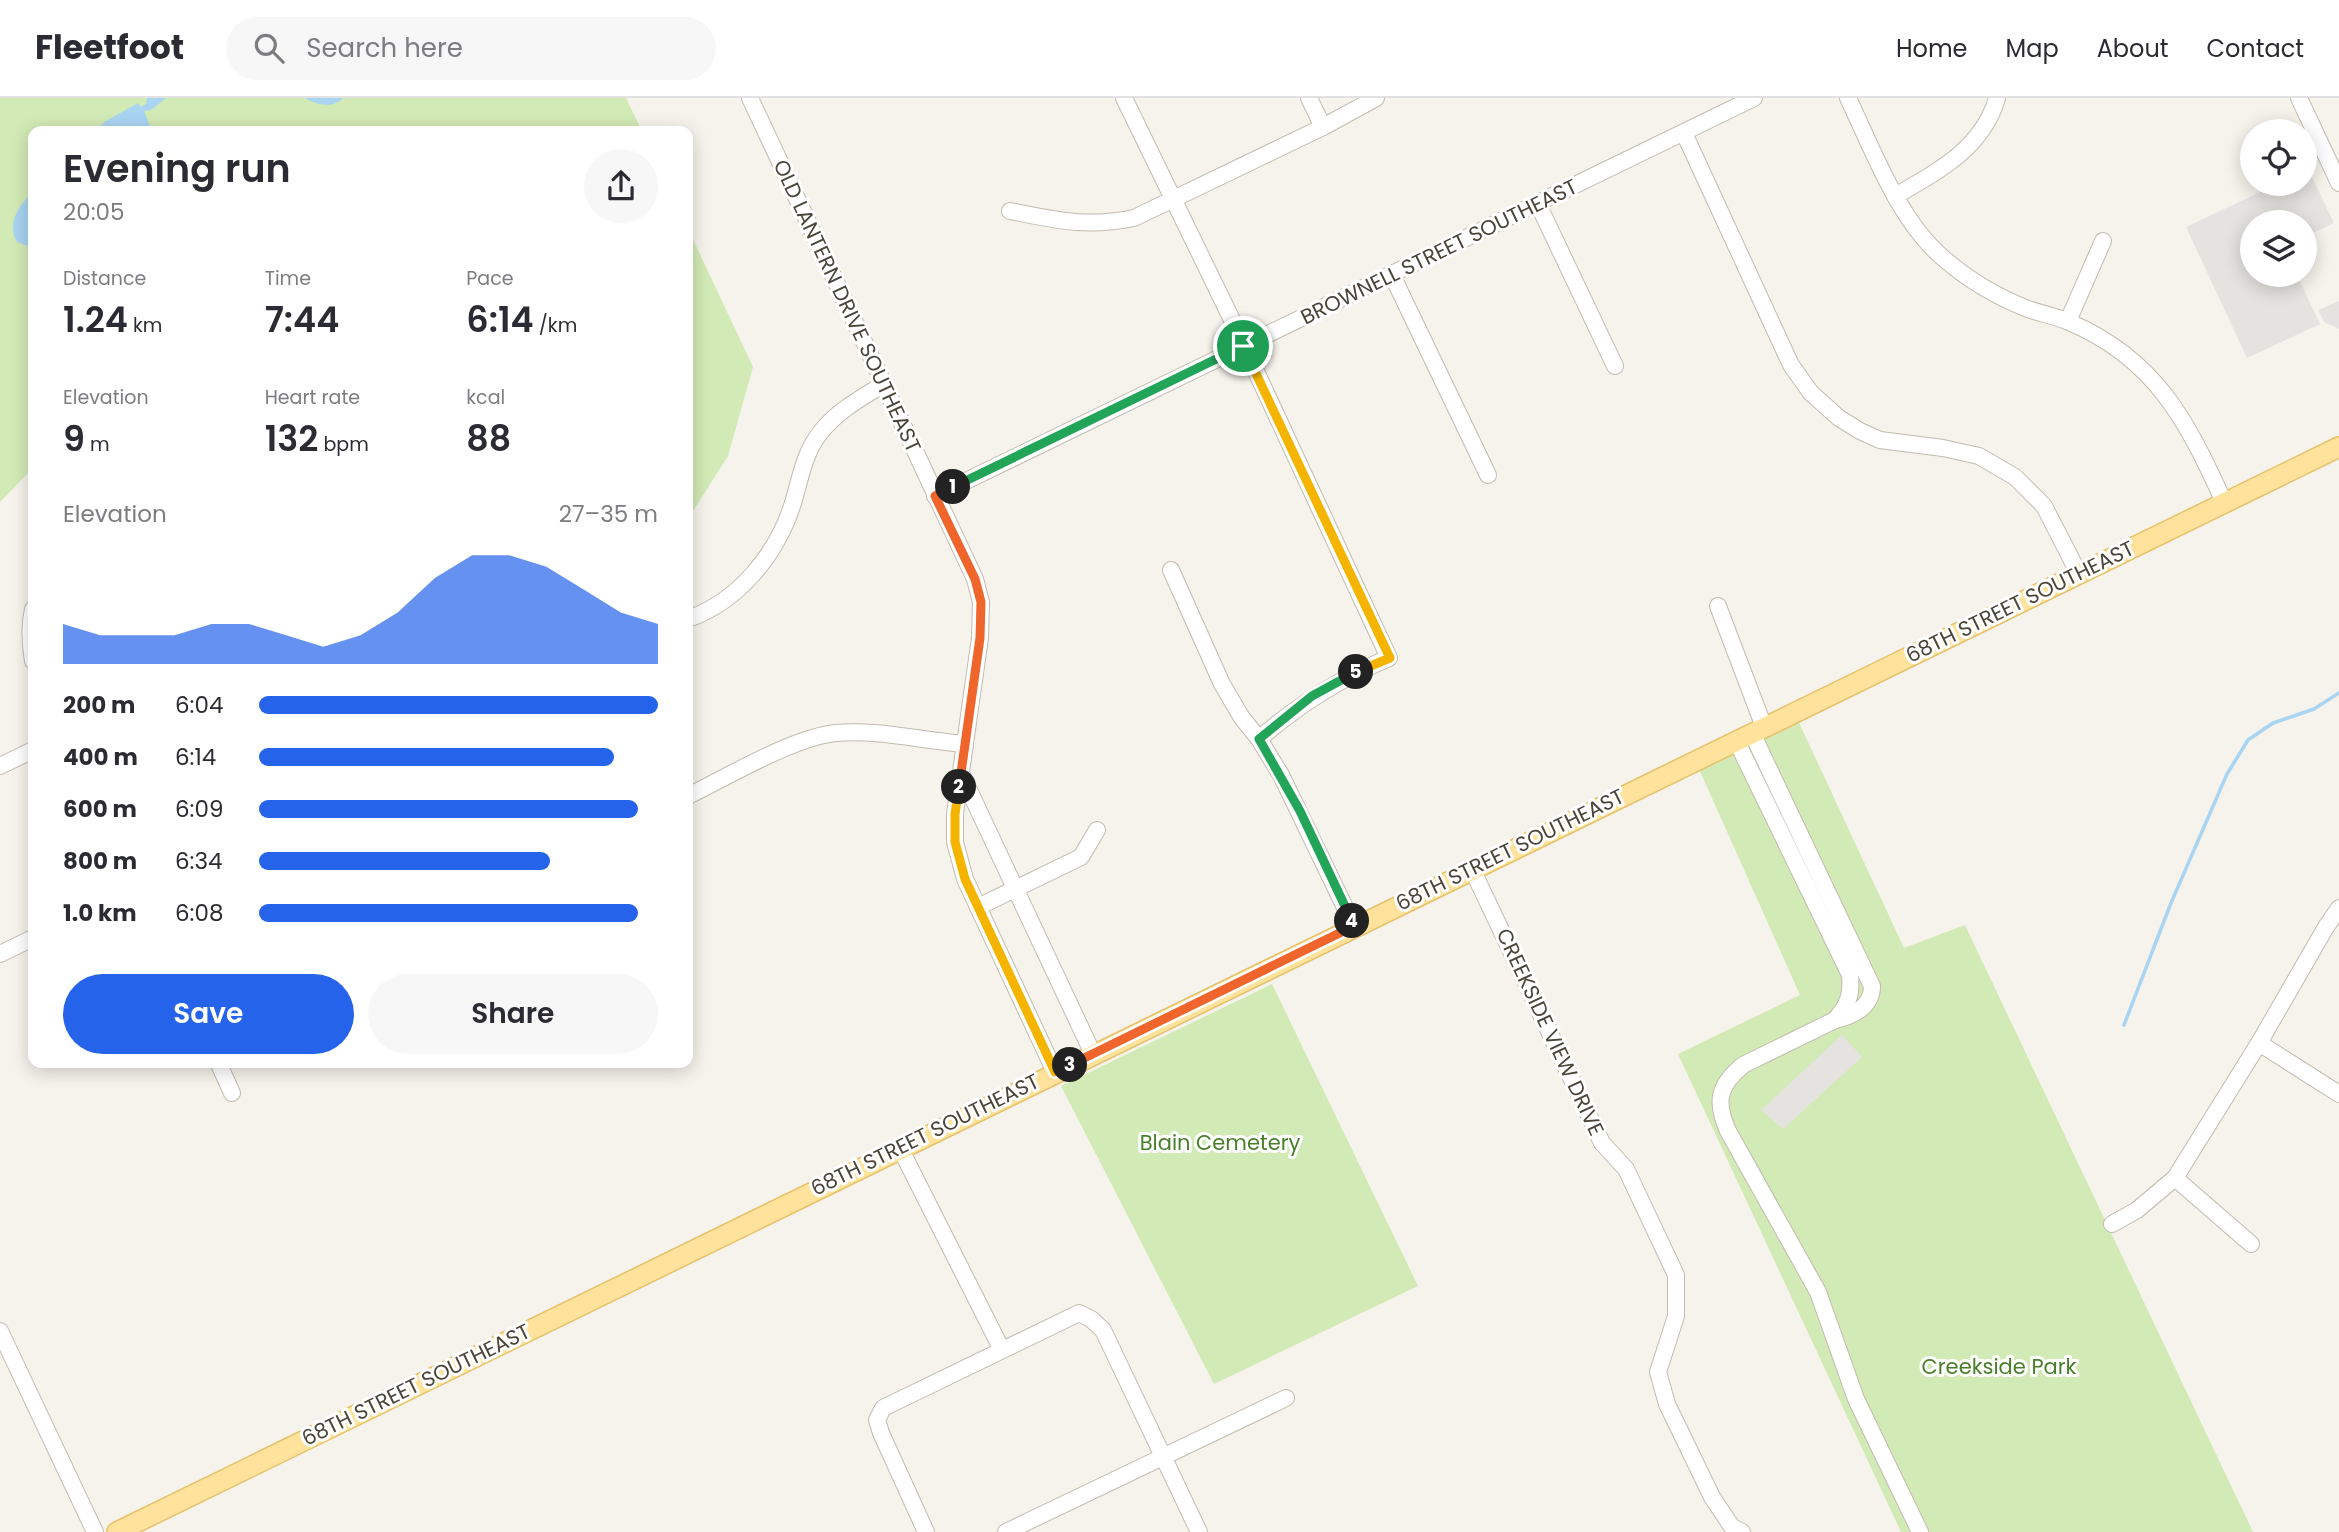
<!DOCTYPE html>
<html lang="en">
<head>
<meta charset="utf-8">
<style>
  :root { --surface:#fff; --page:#f7f7f7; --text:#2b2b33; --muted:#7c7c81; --line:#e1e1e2; --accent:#2563eb }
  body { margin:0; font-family:Poppins,sans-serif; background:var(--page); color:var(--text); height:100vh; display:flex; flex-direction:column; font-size:26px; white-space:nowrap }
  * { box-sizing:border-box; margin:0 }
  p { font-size:23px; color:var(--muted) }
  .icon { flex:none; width:38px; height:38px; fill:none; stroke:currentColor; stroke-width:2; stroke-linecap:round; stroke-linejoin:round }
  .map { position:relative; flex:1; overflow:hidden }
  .side { position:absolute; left:28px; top:28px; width:665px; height:942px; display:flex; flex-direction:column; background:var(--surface); border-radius:14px; box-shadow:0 4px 18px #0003 }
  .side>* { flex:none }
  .buttons { position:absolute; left:2240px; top:21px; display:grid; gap:14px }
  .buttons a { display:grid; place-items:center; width:77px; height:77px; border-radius:50%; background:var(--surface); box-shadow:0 4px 18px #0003; font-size:35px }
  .pin { position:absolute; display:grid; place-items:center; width:60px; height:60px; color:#fff; margin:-30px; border:4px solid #fff; border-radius:50%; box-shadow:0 2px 7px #0007 }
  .km { position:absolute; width:35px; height:35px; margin:-18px; border-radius:50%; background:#222; color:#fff; font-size:19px; line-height:35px; text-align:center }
  .round { display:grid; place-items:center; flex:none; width:74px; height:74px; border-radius:37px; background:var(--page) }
  .head { display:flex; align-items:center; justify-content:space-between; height:119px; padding:0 35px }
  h1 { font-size:38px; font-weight:600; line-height:52px }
  .stats { display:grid; grid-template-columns:repeat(3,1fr); gap:10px; height:119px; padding:7px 35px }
  .stats div { display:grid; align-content:center }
  .stats b { font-size:35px; font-weight:600 }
  .stats small { font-size:19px; font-weight:400 }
  .stats p { font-size:19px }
  .chart { height:196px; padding:14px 35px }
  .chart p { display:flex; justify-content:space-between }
  .chart svg { width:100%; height:126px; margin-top:7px; fill:var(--accent); opacity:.7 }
  .button { display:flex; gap:14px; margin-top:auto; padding:14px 35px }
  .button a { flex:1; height:80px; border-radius:42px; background:var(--accent); color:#fff; font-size:28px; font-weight:600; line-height:80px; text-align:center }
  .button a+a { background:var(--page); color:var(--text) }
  ul { padding:0 35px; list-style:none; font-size:23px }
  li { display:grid; grid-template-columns:112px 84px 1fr; align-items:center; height:52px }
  li i { height:18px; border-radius:9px; background:var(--accent) }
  header { display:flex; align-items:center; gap:42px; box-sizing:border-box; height:98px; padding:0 35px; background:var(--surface); border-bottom:2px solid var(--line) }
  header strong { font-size:33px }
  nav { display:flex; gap:38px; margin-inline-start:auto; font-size:24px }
  .search { width:490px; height:63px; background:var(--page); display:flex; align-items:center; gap:18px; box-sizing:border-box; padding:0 24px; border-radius:38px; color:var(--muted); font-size:26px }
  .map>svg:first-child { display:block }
  .green { fill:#d2eab5 }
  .parking { fill:#e5e3e0 }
  .water { fill:#a9d4f2 }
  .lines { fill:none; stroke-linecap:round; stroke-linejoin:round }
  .stream { stroke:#a9d4f2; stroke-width:3.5 }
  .minor-casing { stroke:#c2bbae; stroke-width:18 }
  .major-casing { stroke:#e6c16a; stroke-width:22 }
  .minor { stroke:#fff; stroke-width:16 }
  .major { stroke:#ffe39c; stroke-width:19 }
  .split-1-casing { stroke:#fff; stroke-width:14 }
  .split-2-casing { stroke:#fff; stroke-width:14 }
  .split-3-casing { stroke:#fff; stroke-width:14 }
  .split-4-casing { stroke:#fff; stroke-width:14 }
  .split-5-casing { stroke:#fff; stroke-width:14 }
  .split-6-casing { stroke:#fff; stroke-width:14 }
  .split-1 { stroke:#22a559; stroke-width:9 }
  .split-2 { stroke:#f0652b; stroke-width:9 }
  .split-3 { stroke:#f5b400; stroke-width:9 }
  .split-4 { stroke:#f0652b; stroke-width:9 }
  .split-5 { stroke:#22a559; stroke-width:9 }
  .split-6 { stroke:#f5b400; stroke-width:9 }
  .labels { text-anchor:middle; stroke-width:6; stroke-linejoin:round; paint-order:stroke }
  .street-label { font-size:21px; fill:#4b4439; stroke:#fff }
  .park-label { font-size:21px; fill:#4a7f2a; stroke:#fff }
</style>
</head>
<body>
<header>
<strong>Fleetfoot</strong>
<div class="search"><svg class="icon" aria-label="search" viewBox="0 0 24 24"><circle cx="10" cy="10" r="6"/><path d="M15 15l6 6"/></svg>Search here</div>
<nav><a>Home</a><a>Map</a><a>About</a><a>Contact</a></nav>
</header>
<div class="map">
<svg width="2339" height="1434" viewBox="0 0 2339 1434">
  <rect width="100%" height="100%" fill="#f6f3ec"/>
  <g class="green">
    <polygon points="0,0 626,0 642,33 33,33 33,370 0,404"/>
    <polygon points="688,131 753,269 728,358 688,421"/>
    <polygon points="1794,614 1904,850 1965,827 2253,1434 1901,1434 1678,956 1800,897 1695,662"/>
    <polygon points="1272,886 1418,1188 1214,1286 1061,988"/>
  </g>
  <g class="parking">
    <polygon points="2308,71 2334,125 2305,139 2305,124 2252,124 2252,177 2297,177 2320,226 2247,260 2186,129 2277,86 2305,86 2305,73"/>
    <polygon points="2339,203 2339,231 2324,224 2318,212"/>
    <polygon points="1842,937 1862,959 1783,1031 1761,1012"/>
  </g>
  <g class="water">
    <polygon points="147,0 166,0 151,12 144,13 152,33 95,33 106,23 138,5 141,9 146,6"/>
    <path d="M 305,0 L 343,0 C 332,11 317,7 305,0 Z"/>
    <path d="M 33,95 L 33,150 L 17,144 C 6,126 19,106 33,95 Z"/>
  </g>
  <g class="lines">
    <polyline class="stream" points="2124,927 2171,805 2227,676 2248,642 2273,625 2314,611 2339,595"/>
    <g class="minor-casing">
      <g id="minor">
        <polyline points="750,0 975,481 981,504 980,540 955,716 955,744 965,781 1055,974"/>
        <path d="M 1124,0 L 1235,228 L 1389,560 C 1341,580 1299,606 1259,641"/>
        <polyline points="1309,0 1323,29"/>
        <path d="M 1848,0 C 1873,52 1898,121 1942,159 C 1968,182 1997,199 2028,211 C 2042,216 2056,218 2069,224 C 2156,261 2187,323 2224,404"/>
        <polyline points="2299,0 2339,85"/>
        <polyline points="1684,35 1791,267 1811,295 1839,320 1860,333 1880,342 1943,350 1979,358 2015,379 2044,408 2079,476"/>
        <path d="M 1895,98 C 1937,74 1983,50 1997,0"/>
        <polyline points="1538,106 1615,268"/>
        <path d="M 1010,113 C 1057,122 1086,130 1134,120 L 1323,29 L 1376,0"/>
        <polyline points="1392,177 1488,377"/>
        <polyline points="2068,223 2103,143"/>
        <polyline points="935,398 1754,0"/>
        <polyline points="1171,472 1222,586 1242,620 1259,641 1281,677 1354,828"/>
        <polyline points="1718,508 1764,629"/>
        <path d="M 33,511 C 29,529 30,546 33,563"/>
        <path d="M 688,521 C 739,503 777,456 793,405 C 800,382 804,355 820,335 C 837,313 861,300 884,286"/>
        <path d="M 1752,635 L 1872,888 C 1872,909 1853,918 1835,922 L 1743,967 C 1718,988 1715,1004 1728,1033 L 1818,1194 L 1856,1301 L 1920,1434"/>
        <path d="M 1736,642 L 1850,877 C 1852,897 1848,907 1835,922"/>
        <polyline points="0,668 33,652"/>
        <polyline points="961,675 1093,956"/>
        <path d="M 688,698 C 727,679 794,639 836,635 C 878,631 923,643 965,646"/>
        <polyline points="1472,771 1602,1045 1626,1071 1676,1177 1676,1218 1658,1274 1667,1306 1712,1399 1732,1429 1742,1434"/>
        <polyline points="978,809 1081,759 1097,732"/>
        <polyline points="0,856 33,840"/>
        <polyline points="2259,945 2339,996"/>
        <polyline points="218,964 232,995"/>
        <polyline points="900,1050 1002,1252"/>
        <polyline points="2175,1080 2251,1146"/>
        <polyline points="2112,1126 2137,1112 2175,1080 2259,945 2326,829 2339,810"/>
        <polyline points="0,1233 95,1434"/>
        <polyline points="926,1434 881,1335 877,1322 883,1310 1079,1215 1091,1221 1103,1232 1199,1434"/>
        <polyline points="1006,1434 1286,1300"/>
      </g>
    </g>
    <g class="major-casing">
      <polyline id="major" points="117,1434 2339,349"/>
    </g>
    <use href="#minor" class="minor"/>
    <use href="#major" class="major"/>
  </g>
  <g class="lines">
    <g class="split-1-casing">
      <polyline id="split-1" points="953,389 1243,248"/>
    </g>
    <g class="split-2-casing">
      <polyline id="split-2" points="953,389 935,398 975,481 981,504 980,540 959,689"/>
    </g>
    <g class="split-3-casing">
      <polyline id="split-3" points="959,689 955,716 955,744 965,781 1055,974 1070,967"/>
    </g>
    <g class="split-4-casing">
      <polyline id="split-4" points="1070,967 1354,828 1352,823"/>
    </g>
    <g class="split-5-casing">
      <polyline id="split-5" points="1352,823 1300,713 1259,641 1312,598 1356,574"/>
    </g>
    <g class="split-6-casing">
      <polyline id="split-6" points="1243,248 1390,560 1356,574"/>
    </g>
    <use href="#split-1" class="split-1"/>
    <use href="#split-2" class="split-2"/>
    <use href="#split-3" class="split-3"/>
    <use href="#split-4" class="split-4"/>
    <use href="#split-5" class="split-5"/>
    <use href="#split-6" class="split-6"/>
  </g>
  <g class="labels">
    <g class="street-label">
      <text transform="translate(1439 154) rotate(-26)" y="7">BROWNELL STREET SOUTHEAST</text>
      <text transform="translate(847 208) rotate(65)" y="7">OLD LANTERN DRIVE SOUTHEAST</text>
      <text transform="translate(2020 504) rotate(-26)" y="7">68TH STREET SOUTHEAST</text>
      <text transform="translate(1510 752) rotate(-26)" y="7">68TH STREET SOUTHEAST</text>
      <text transform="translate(1550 934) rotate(65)" y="7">CREEKSIDE VIEW DRIVE</text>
      <text transform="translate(925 1037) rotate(-26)" y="7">68TH STREET SOUTHEAST</text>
      <text transform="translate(416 1287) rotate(-26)" y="7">68TH STREET SOUTHEAST</text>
    </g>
    <g class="park-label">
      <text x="1220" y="1052">Blain Cemetery</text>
      <text x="1999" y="1276">Creekside Park</text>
    </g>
  </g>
</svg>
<div class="buttons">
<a><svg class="icon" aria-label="locate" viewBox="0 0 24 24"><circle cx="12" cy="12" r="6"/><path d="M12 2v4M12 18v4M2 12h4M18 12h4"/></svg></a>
<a><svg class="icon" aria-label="layers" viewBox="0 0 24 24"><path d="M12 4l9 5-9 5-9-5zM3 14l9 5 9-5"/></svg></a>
</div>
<div class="pin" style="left:1243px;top:248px;background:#1e9e55"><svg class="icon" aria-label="arrive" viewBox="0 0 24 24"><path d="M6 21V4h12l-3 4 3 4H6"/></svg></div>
<b class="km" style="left:953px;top:389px">1</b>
<b class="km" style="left:959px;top:689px">2</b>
<b class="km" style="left:1070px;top:967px">3</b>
<b class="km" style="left:1352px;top:823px">4</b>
<b class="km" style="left:1356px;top:574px">5</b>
<section class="side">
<div class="head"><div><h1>Evening run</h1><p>20:05</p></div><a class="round"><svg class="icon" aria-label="share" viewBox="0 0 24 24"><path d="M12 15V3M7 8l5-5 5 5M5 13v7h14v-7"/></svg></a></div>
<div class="stats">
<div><p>Distance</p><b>1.24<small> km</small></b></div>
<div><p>Time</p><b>7:44</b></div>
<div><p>Pace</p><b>6:14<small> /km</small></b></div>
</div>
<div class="stats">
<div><p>Elevation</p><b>9<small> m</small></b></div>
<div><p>Heart rate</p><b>132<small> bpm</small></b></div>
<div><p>kcal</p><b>88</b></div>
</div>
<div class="chart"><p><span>Elevation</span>27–35 m</p>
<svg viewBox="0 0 160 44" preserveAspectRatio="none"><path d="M0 44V30L10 34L20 34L30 34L40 30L50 30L60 34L70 38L80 34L90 26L100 14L110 6L120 6L130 10L140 18L150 26L160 30V44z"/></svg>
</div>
<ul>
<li><b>200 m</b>6:04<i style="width:100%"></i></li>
<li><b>400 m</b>6:14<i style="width:89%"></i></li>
<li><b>600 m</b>6:09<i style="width:95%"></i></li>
<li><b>800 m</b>6:34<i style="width:73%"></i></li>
<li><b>1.0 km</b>6:08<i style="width:95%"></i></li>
</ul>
<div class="button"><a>Save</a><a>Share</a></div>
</section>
</div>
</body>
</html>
